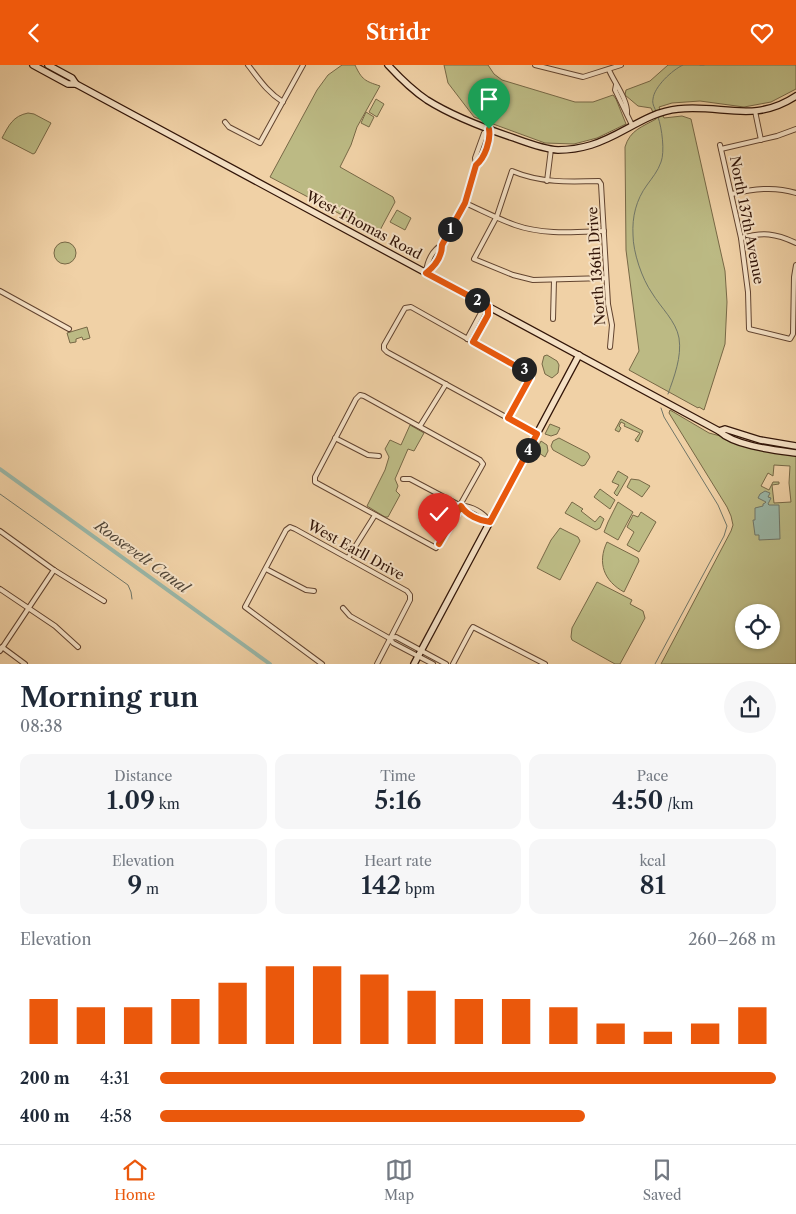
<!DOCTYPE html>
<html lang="en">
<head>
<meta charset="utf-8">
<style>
  :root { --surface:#fff; --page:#f6f6f7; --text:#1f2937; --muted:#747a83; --line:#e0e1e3; --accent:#ea580c }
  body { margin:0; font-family:"Libre Caslon Text",serif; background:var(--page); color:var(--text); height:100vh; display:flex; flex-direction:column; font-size:19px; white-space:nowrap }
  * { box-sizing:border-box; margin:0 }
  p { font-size:16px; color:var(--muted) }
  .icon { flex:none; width:28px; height:28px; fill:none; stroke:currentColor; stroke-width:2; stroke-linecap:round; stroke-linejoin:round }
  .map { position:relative; height:599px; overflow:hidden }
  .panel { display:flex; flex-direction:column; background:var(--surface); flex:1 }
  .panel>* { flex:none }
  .tools { position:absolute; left:735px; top:539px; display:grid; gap:10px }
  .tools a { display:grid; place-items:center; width:45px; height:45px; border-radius:50%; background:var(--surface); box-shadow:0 1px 4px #0004; font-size:25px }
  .pin { position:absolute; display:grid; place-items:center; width:42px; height:42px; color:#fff; margin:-51px -21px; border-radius:50% 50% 50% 0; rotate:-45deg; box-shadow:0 0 5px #0007 }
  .pin .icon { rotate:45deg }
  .km { position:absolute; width:25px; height:25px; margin:-12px; border-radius:50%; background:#222; color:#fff; font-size:14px; line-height:25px; text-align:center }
  .round { display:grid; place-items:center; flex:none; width:52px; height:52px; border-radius:26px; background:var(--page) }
  .headline { display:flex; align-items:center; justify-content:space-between; height:85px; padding:0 20px }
  h1 { font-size:28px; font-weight:600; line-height:38px }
  .metrics { display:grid; grid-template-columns:repeat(3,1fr); gap:8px; height:85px; padding:5px 20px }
  .metrics div { display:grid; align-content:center; border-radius:12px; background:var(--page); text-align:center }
  .metrics b { font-size:25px; font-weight:600 }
  .metrics small { font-size:14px; font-weight:400 }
  .metrics p { font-size:14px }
  .chart { height:140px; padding:10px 20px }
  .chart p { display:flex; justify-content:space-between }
  .chart svg { width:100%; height:90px; margin-top:5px; stroke:var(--accent); stroke-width:6 }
  ul { padding:0 20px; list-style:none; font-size:16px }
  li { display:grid; grid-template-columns:80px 60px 1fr; align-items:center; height:38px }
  li i { height:12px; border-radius:6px; background:var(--accent) }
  header { display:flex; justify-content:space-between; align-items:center; height:65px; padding:0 20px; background:var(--accent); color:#fff; font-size:22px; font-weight:600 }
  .dock { display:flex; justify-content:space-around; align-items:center; height:70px; border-top:1px solid var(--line); background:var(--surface); font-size:14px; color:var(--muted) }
  .dock a { display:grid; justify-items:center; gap:2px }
  .dock .active { color:var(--accent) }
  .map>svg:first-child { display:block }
  .green { fill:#bcba84; stroke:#776846; fill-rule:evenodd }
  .water { fill:#9ab7a8; stroke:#707668 }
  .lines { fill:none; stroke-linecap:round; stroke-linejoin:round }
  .stream { stroke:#707668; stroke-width:1 }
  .canal { stroke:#9ab7a8; stroke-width:4 }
  .street-casing { stroke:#624430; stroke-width:6 }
  .secondary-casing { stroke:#321508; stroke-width:8 }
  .street { stroke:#f5e1c5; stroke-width:4 }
  .secondary { stroke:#f5e1c5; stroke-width:5.5 }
  .route-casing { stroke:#fff; stroke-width:10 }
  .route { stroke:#ea580c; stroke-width:6 }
  .labels { text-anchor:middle; stroke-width:4; stroke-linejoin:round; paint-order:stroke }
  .street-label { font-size:14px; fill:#321508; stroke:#f5e1c5 }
  .water-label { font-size:15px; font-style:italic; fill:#514638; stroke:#f5e1c5 }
</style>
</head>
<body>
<header><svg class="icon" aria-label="back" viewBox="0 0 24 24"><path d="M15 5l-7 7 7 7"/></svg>Stridr<svg class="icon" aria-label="heart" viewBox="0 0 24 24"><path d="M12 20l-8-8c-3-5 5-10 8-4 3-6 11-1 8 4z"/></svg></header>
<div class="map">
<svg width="796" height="599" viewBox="0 0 796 599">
  <rect width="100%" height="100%" fill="#f0d1a6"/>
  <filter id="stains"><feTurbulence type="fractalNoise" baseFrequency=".004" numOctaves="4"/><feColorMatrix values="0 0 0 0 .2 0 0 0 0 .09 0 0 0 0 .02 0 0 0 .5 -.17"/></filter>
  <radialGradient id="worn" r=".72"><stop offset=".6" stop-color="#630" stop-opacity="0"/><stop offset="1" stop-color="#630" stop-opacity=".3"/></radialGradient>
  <g class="green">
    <path d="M 342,0 L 355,0 C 362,15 365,16 380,21 L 357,62 L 351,80 L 340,102 L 393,132 L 395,137 L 378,169 L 270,112 L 317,25 L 328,10 Z"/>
    <polygon points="444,0 488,0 494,9 502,15 575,37 593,37 613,30 616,34 626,59 597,73 574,79 545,78 474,52 448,18"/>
    <path d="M 668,0 L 796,0 L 796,24 L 771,37 L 744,42 L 700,36 L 672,38 L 659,42 L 664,53 L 682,51 L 691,54 L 725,206 L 727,237 L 725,279 L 704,345 L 699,342 L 698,343 L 629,305 L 639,286 L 626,185 L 625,82 C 630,65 642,62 656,54 L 651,43 L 638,41 L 625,30 L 626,25 L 650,16 Z"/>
    <polygon points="376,34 384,39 377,52 369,47"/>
    <polygon points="366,47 374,52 369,62 361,58"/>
    <path d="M 28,48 L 34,49 L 51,58 L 35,88 L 33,89 L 2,73 C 9,60 13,51 28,48 Z"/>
    <polygon points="397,145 411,153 405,165 390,157"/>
    <circle cx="65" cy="188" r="11"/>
    <polygon points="87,262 90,273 83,275 82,272 76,274 76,277 70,278 67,268"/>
    <polygon points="547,290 557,296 559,300 558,308 552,313 545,309 542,299 544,291"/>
    <path d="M 670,345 L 709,368 L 796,391 L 796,599 L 661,599 L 731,466 L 733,460 L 731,451 L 727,442 L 669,348 ZM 774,400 L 790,401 L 789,418 L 791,437 L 774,438 L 772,420 L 779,419 L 779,417 L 773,417 L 769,425 L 761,421 L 768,408 L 773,411 ZM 744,548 L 771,548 L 771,575 L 744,575 Z"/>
    <polygon points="621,354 643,366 638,377 635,375 640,368 624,361 625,359 621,357 619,361 621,363 619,367 615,365"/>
    <polygon points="550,359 560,363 557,369 551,371 545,369"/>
    <polygon points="410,360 424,368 414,386 408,384 395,414 398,421 396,426 400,430 388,452 385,452 367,441 385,405 389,392 385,384 390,375 401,380"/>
    <polygon points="559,373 588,388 590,392 585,400 582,401 553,385 551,381 553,376"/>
    <polygon points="541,376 547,380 548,386 545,392 536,386"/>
    <polygon points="618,406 628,412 617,431 614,428 619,420 612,417"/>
    <polygon points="631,414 639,415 650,421 642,432 627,422"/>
    <polygon points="600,424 615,435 610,444 594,432"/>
    <polygon points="572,437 583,444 581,446 595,457 600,451 604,454 600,463 596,465 565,448"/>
    <polygon points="618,437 633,447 618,475 604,467 608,457"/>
    <polygon points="641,447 656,457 639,487 627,480 634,467 627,462 633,450 638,452"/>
    <polygon points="560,463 578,472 580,476 560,515 537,503 551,475"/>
    <path d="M 607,477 L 638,493 L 639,496 L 624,527 C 604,516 597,498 607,477 Z"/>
    <polygon points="597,517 632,535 630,539 643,546 645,553 620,599 615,599 572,575 571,572 572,563"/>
  </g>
  <polygon class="water" points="765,426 770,428 768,432 771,433 768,439 769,440 779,440 780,474 759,475 759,470 755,470 753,455 755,455 755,443 763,441 763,439 765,438 766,437 758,433 760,429"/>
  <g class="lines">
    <g class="stream">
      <polyline points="700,0 704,0"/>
      <path d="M 656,46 C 654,42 652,38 653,34 C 654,22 672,5 683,0"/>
      <path d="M 658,52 C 662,63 665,87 661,97 C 658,106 652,113 647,120 C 636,135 632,152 633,170 C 633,187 642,214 652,228 C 661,243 676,256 679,273 C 682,292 674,312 668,329"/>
      <polyline points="0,429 128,520 131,527 132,534"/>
      <polyline points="655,599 724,471 727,461 718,440 664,352 661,343"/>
    </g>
    <polyline class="canal" points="0,404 270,599"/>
    <g class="street-casing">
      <g id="street">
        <path d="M 248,0 C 259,14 267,27 283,37"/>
        <polyline points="535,0 583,12 621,0"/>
        <path d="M 609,5 C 614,17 628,35 627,48"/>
        <polyline points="616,20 615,25 632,60"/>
        <polyline points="755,46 761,75"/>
        <polyline points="225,57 229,62 260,78 303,0"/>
        <polyline points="720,80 741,173 748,227 749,264 790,274 793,269 794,212 796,200"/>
        <polyline points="721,84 777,71 796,64"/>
        <path d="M 476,100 C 485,94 491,75 489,65"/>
        <polyline points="547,116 551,84"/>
        <path d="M 732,129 C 753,124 774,121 796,128"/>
        <path d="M 465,138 C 481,145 498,154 515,160 C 543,170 575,167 604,166"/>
        <path d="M 741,173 C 763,167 775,168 796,178"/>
        <path d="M 426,207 C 427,197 432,185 442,180"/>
        <path d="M 426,208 C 435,201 442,191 442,180 L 465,138 L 476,100 L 475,93 L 484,68 L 489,65"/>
        <path d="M 606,213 L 533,215 L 513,210 L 474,194 L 497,151 L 512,106 C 540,118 569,117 599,116 L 601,119 L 608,239 L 612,260 L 610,282"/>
        <polyline points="0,226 69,264"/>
        <polyline points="553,254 554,215"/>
        <polyline points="467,274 482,246 488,241"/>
        <polyline points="473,277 487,250 488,241"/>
        <polygon points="360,330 364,331 480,395 483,399 436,483 315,417 315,412 356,334"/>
        <polyline points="508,353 530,313 530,309 411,242 405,243 384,280 384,284 387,287 537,369"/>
        <polyline points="420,361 446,319"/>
        <polyline points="335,373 368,390 379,391"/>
        <path d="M 403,414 L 410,414 L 461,441 C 466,450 480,456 490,457"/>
        <path d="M 461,441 C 471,440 484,448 490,457"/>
        <polyline points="0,466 54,505 104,536"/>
        <polyline points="348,493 375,450"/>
        <polyline points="266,504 306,525 314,526"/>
        <polyline points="0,524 55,561 78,582"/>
        <polyline points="343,543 350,551 389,573 393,578 433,599"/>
        <polyline points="389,573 396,572 446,599"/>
        <polyline points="2,582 25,599"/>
        <polyline points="0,586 54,505"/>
        <polyline points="322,599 245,542 286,465 290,462 295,464 407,526 410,530 410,535 377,599"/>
        <polyline points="453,599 471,565 473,562 545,599"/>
      </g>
    </g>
    <g class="secondary-casing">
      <g id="secondary">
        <path d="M 33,0 L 68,19 L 76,19 L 719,366 C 735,381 774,385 796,388"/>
        <polyline points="48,0 72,13 76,19"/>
        <path d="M 388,0 C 400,13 412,25 427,35 C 454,52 484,63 514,73 C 528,78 543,84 558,85 C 569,85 581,83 591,80 C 622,71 646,47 678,44 C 722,39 754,59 796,31"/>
        <polyline points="719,366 725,364 760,375 796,381"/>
        <polyline points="414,599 579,290"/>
      </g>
    </g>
    <use href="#street" class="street"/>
    <use href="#secondary" class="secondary"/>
  </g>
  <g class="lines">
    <g class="route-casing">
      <path id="route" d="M 439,479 L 461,441 C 466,450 480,456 490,457 L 537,369 L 508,353 L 530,313 L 530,309 L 473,277 L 488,250 L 488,241 L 426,208 C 435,201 442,191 442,180 L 465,138 L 476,100 C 485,93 491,75 489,64"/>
    </g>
    <use href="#route" class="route"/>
  </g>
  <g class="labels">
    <g class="street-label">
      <text transform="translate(747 155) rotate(79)" y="5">North 137th Avenue</text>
      <text transform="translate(364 160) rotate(28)" y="5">West Thomas Road</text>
      <text transform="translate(596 201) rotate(-94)" y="5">North 136th Drive</text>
      <text transform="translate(356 485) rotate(29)" y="5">West Earll Drive</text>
    </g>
    <g class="water-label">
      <text transform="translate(142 492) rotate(36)" y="5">Roosevelt Canal</text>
    </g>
  </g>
  <rect width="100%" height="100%" filter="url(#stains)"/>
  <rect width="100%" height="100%" fill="url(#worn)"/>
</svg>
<div class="tools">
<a><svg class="icon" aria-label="locate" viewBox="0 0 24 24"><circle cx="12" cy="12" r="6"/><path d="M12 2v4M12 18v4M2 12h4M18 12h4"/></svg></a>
</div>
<div class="pin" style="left:489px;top:64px;background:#1e9e55"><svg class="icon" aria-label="arrive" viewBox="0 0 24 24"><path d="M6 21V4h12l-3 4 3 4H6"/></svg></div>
<div class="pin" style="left:439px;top:479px;background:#d93025"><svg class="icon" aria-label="check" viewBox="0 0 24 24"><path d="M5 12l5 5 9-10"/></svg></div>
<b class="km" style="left:450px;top:164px">1</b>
<b class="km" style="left:477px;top:235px">2</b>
<b class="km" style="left:524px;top:304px">3</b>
<b class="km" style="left:528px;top:385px">4</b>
</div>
<section class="panel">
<div class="headline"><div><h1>Morning run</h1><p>08:38</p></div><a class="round"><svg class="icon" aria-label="share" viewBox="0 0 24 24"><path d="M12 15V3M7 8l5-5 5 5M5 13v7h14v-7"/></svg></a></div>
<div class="metrics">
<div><p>Distance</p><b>1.09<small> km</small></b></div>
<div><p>Time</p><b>5:16</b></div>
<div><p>Pace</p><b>4:50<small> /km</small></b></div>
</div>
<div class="metrics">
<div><p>Elevation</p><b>9<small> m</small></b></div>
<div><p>Heart rate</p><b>142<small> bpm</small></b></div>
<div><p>kcal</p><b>81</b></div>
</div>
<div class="chart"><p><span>Elevation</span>260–268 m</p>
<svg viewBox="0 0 160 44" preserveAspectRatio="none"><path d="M5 44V22M15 44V26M25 44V26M35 44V22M45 44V14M55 44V6M65 44V6M75 44V10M85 44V18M95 44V22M105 44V22M115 44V26M125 44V34M135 44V38M145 44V34M155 44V26"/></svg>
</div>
<ul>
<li><b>200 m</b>4:31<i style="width:100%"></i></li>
<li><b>400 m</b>4:58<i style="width:69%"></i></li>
</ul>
</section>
<nav class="dock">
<a class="active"><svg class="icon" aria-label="home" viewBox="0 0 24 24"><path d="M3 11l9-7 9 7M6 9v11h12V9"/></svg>Home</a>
<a><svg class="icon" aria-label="map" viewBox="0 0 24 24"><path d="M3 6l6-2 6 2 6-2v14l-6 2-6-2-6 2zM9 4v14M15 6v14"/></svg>Map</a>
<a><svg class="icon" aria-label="saved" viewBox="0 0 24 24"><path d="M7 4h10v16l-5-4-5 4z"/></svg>Saved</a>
</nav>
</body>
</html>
